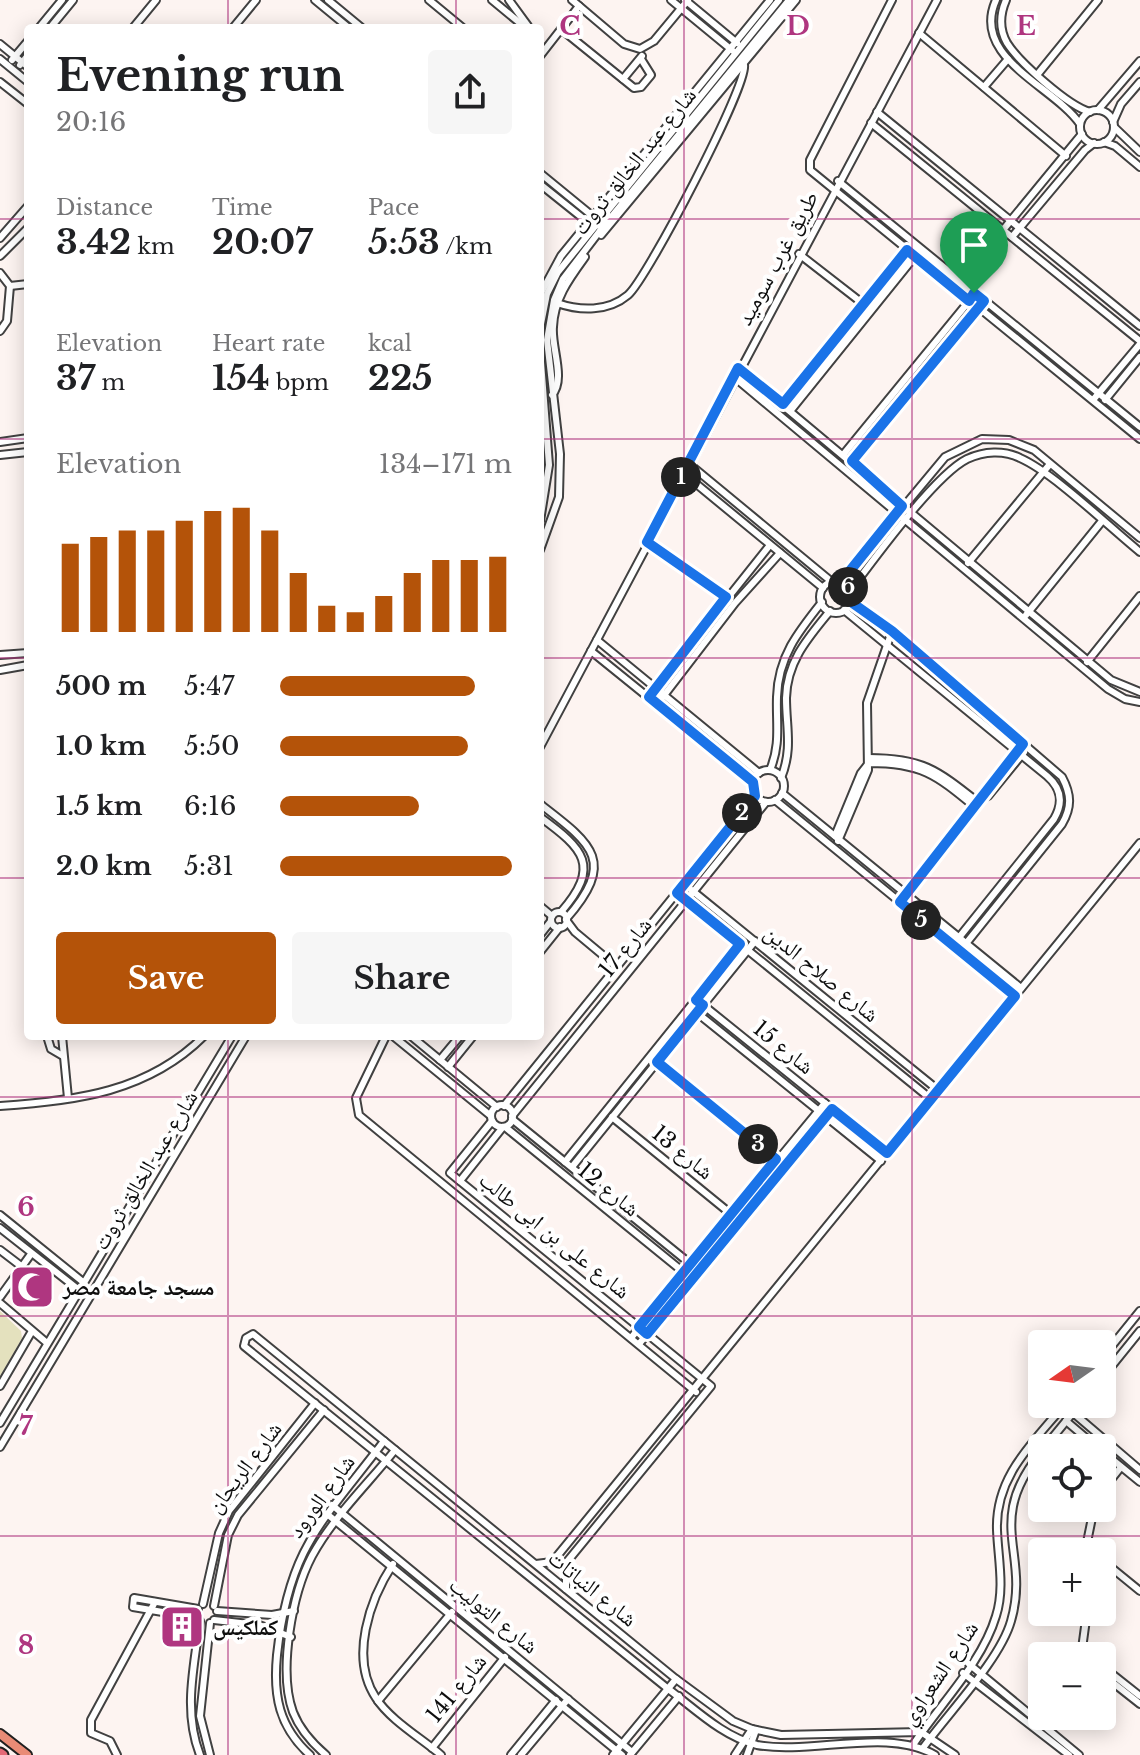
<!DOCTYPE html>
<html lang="en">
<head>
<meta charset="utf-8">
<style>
  :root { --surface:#fff; --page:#f6f6f6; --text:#202124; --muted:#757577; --accent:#b45309 }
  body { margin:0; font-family:"Libre Baskerville","Noto Naskh Arabic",serif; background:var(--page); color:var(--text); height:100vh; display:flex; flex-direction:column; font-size:30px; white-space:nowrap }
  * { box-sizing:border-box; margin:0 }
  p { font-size:26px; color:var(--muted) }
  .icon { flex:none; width:44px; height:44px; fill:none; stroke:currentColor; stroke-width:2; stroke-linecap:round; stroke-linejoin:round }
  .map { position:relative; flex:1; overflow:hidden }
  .drawer { position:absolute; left:24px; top:24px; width:520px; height:1016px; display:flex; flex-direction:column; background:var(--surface); border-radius:8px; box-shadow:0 4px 20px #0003 }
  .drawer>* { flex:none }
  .needle { width:52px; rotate:256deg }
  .tools { position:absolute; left:1028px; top:1330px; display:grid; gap:16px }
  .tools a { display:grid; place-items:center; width:88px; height:88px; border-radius:8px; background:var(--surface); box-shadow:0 4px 20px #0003; font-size:40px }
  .pin { position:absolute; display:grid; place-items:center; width:68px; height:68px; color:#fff; margin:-82px -34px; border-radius:50% 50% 50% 0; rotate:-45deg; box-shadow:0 0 8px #0007 }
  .pin .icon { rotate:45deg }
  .km { position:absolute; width:40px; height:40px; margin:-20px; border-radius:50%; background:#222; color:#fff; font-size:22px; line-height:40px; text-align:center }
  .round { display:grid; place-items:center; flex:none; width:84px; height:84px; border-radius:8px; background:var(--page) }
  .headline { display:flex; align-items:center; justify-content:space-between; height:136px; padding:0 32px }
  h1 { font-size:44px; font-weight:700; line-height:60px }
  .metrics { display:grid; grid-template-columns:repeat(3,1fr); gap:12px; height:136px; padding:8px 32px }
  .metrics div { display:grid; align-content:center }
  .metrics b { font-size:34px; font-weight:700 }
  .metrics small { font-size:22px; font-weight:400 }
  .metrics p { font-size:22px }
  .chart { height:224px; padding:16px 32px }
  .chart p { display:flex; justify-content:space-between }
  .chart svg { width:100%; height:144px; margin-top:8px; stroke:var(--accent); stroke-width:6 }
  .action { display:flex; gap:16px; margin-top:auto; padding:16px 32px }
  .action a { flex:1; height:92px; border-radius:8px; background:var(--accent); color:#fff; font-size:32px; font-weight:700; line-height:92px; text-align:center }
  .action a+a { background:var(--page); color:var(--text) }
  ul { padding:0 32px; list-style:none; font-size:26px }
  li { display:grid; grid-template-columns:128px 96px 1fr; align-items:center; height:60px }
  li i { height:20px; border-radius:10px; background:var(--accent) }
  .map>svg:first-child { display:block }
  .grass { fill:#e4e1be }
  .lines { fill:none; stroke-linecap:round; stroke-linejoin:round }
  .minor-casing { stroke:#414141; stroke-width:10 }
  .major-casing { stroke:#1f1f1f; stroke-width:12 }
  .highway-casing { stroke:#1f1f1f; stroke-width:13 }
  .minor { stroke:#fff; stroke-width:6 }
  .major { stroke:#e98b76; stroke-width:8 }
  .highway { stroke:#e46977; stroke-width:9 }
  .route-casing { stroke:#fff; stroke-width:16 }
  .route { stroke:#1a73e8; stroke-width:10 }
  .grid { fill:none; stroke:#af3680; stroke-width:2; stroke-opacity:0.55 }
  .labels { text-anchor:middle; stroke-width:8; stroke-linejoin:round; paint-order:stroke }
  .street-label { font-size:22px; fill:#0e0e0e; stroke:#fff }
  .poi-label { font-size:22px; font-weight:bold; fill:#0e0e0e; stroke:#fff; text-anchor:start }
  .grid-label { font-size:26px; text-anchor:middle; font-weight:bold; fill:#af3680; stroke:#fff; stroke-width:8; stroke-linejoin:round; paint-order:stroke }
</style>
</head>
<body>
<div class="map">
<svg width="1140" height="1755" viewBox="0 0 1140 1755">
  <rect width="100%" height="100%" fill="#fdf4f1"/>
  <polygon class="grass" points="0,1311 21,1331 22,1338 0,1377"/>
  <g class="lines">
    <g class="minor-casing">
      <g id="minor">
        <polyline points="315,0 349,28"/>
        <polyline points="328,0 362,28"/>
        <polyline points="429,0 463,28"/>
        <polyline points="492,0 526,28"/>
        <polyline points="509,0 528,26"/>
        <polyline points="572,0 624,44 640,49 654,41 688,0"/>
        <polyline points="671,0 733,51"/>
        <polyline points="685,0 737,43"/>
        <polyline points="892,0 810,160 810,170 1140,439"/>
        <path d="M 996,0 C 970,58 1054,86 1080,124"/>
        <path d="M 1006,0 C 1000,14 999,29 1007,43 C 1019,62 1068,106 1090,112"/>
        <polyline points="39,28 62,0"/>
        <polyline points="50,28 73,0"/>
        <polyline points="133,28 156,0"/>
        <polyline points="233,28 256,0"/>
        <polyline points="561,29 634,88 641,87 651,75 641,59"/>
        <polyline points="919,33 1066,156"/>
        <polyline points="0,44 28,67"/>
        <polyline points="540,56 579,6"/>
        <polyline points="0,59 28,82"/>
        <polyline points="12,60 28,41"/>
        <polyline points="20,65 28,55"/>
        <polyline points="1037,75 1098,0"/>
        <polyline points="623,79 642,56"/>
        <polyline points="0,82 28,104"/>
        <polyline points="984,87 1008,59"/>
        <polyline points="1098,110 1140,61"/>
        <circle cx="1097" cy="127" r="17"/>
        <polyline points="877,112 1140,326"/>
        <polyline points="1113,122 1121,104 1140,82"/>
        <polyline points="871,123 1140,341"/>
        <polyline points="1114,127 1140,152"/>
        <polyline points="1104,142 1115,146 1140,167"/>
        <polyline points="540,173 595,218"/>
        <polyline points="838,181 1140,427"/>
        <polyline points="540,184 590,224"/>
        <polyline points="1003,230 1082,134"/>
        <polyline points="601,235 796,0"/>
        <polyline points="1012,237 1085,150 1094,143"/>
        <polyline points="0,238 28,206"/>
        <polyline points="799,254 866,306"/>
        <polyline points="0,256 28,228"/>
        <polyline points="0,273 10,286 7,321 0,331"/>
        <polyline points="10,286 28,284"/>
        <polyline points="540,295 561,256 770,0"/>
        <path d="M 557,303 C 580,311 608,312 628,295 C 647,279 749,83 744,65"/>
        <polyline points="540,329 547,294 558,272 779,0"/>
        <polyline points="540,349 549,465 540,521"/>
        <polyline points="738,368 1111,680 1140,692"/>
        <polyline points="734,377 1108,689 1125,699 1140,702"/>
        <path d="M 552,395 C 566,379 551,347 553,327 C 554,299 569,279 585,257"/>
        <polyline points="1093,400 1140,344"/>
        <polyline points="1105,400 1140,357"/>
        <polyline points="783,404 907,250"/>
        <polyline points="791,410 915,256"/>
        <polyline points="0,442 28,438"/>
        <polyline points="0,455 28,452"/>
        <polyline points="843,455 970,300"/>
        <polyline points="851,462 984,301"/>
        <polyline points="688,463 832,582"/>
        <polyline points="683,473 823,588"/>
        <polyline points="647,542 727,597"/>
        <polyline points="540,550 559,497 560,454 547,340 554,300 563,279 599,232 789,0"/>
        <polyline points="968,563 1050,464"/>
        <circle cx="836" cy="597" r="16"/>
        <polyline points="841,582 945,457 982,439 1009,440 1034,450 1140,538"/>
        <path d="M 850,591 C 874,559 935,475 967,459 C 984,451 1004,450 1020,458 C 1054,473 1109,527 1140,552"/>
        <path d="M 851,602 L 919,654 L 1062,777 C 1071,794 1072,807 1062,824 L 960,951"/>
        <path d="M 844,610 L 1047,776 C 1061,788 1064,802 1054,819 L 953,945"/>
        <polyline points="1026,615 1102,521"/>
        <polyline points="597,640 759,773"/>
        <polyline points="591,651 753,782"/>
        <polyline points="0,655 28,653"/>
        <polyline points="1087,662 1140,596"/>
        <polyline points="0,670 28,665"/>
        <polyline points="653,692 770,545"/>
        <polyline points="662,698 735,603 780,553"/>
        <polyline points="540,747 937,0"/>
        <path d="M 869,758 C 923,758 937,770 979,803"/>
        <path d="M 770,770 C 781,744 776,724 777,697 C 778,657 798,632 822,602"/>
        <circle cx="768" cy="786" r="16"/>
        <path d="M 781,778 C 793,749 786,727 786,698 C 787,661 808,638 830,611"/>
        <polyline points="782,793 1021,988"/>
        <polyline points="981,799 988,796 1024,752"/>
        <polyline points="775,800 1015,996"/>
        <path d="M 540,804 C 592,844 617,861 566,919"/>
        <path d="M 540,817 C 584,849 601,866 561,912"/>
        <path d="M 835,836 L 861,773 L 869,763 C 922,763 936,775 975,807"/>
        <polyline points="838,841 868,770 867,703 892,631"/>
        <polyline points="684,884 938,1090"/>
        <polyline points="905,896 1023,744"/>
        <polyline points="686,900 931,1099"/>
        <polyline points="540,906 552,916"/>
        <circle cx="559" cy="920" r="8"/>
        <polyline points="566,920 575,932 617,967"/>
        <polyline points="540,935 551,921"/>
        <polyline points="540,952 560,927"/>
        <polyline points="703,1005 887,1153"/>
        <polyline points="696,1012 881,1161"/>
        <polyline points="47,1036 51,1049 63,1056"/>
        <polyline points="62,1036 68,1098"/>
        <polyline points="386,1036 356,1098 359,1115 696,1392"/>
        <polyline points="393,1036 491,1116"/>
        <polyline points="411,1036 497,1107"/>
        <polyline points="440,1060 460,1036"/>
        <polyline points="657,1062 778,1161"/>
        <polyline points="448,1067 473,1036"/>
        <circle cx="502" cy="1116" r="11"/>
        <path d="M 0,1106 C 76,1101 148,1092 204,1036"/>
        <polyline points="504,1106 755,796"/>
        <polyline points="512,1116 766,802"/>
        <polyline points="612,1117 731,1214"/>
        <polyline points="512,1119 693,1266"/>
        <polyline points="492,1121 450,1173 711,1386 566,1563 566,1589"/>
        <polyline points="505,1127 692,1279"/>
        <polyline points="565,1162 743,941"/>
        <polyline points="572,1167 755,941"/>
        <polyline points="460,1181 503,1127"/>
        <polyline points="0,1215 83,1282"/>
        <polyline points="0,1228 79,1290"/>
        <polyline points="0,1250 21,1266"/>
        <polyline points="0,1297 31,1254"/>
        <polyline points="0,1303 47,1343"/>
        <polyline points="631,1338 825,1103"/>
        <polyline points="639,1344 832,1109"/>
        <polyline points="1102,1358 1140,1311"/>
        <polyline points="1102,1378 1140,1331"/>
        <polyline points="0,1386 32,1331"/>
        <polyline points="1064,1405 1140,1470"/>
        <polyline points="1066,1421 1098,1448"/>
        <polyline points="0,1423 232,1036"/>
        <polyline points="0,1447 246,1036"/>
        <polyline points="1044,1448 1080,1404"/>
        <polyline points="1102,1451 1140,1482"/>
        <polyline points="1102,1491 1121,1467"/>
        <polyline points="332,1505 632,1752"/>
        <polyline points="327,1514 622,1755"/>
        <polyline points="1085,1552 1094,1508"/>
        <polyline points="1102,1560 1140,1591"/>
        <path d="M 393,1564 C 370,1599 349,1658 376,1698 C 390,1720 421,1738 441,1755"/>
        <polyline points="536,1564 552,1562 558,1555 1140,843"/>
        <polyline points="203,1604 219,1533 229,1511 315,1403"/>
        <polyline points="214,1606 228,1535 238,1515 324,1410"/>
        <polyline points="198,1609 134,1598 133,1607 198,1618"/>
        <polyline points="217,1611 272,1615 294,1611"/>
        <polyline points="214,1620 259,1625 291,1637"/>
        <path d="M 200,1621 C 194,1667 183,1711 200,1755"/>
        <polyline points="1081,1656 1087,1612"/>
        <polyline points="969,1664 1079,1755"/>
        <polyline points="1102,1666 1140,1696"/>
        <polyline points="963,1673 1069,1755"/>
        <polyline points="1102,1674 1140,1704"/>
        <polyline points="378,1701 452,1612"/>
        <path d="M 913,1745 C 940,1704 982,1663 996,1616 C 1005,1588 998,1558 997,1530 C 995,1476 1033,1443 1065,1404"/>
        <polyline points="432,1748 505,1657"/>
        <path d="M 923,1748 C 948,1713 1000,1660 1011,1621 C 1031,1552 983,1522 1042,1451"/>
        <polyline points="117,1755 110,1741 91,1733 91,1720 155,1602"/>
        <polyline points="210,1755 200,1716 210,1623"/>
        <path d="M 310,1755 C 279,1727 273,1696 277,1655 C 289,1546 322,1523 384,1441"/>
        <path d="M 326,1755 C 312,1743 300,1730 293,1712 C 278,1671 292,1594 312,1556 C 334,1516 367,1485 395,1450"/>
        <polyline points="511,1755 556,1700"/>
        <polyline points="521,1755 568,1699"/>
        <polyline points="613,1755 676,1679"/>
        <polyline points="630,1755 679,1696"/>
        <polyline points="735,1755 752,1729"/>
        <polyline points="747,1755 756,1730"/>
        <path d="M 935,1755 C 888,1727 811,1755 757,1745 C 723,1737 694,1708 667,1688 L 244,1346 L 246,1338 L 253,1334 L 676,1679 L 733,1721 L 752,1729 L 781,1735 L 921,1732 L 955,1755"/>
      </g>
    </g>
    <g class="major-casing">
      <polyline id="major" points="0,1734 27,1755"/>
    </g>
    <g class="highway-casing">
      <polyline id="highway" points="0,1753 3,1755"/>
    </g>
    <use href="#minor" class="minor"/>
    <use href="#major" class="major"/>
    <use href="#highway" class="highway"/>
  </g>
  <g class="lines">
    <g class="route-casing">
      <polygon id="route" points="907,250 969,301 974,293 984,301 852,461 902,506 841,582 850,591 851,602 892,631 1023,744 900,902 1015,996 887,1153 832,1109 647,1334 639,1327 776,1159 657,1062 703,1005 696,1000 740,944 677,893 755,796 753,782 649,697 726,597 647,542 738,368 783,404"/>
    </g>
    <use href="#route" class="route"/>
  </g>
  <path class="grid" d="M 228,0 L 228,28M 456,0 L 456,28M 684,0 L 684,1755M 912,0 L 912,1755M 0,219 L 28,219M 540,219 L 1140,219M 0,439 L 28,439M 540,439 L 1140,439M 0,658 L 28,658M 540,658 L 1140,658M 0,878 L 28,878M 540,878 L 1140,878M 228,1036 L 228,1755M 456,1036 L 456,1755M 0,1097 L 1140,1097M 0,1316 L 1140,1316M 0,1536 L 1140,1536"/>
  <defs>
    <g id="mosque-square" transform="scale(2.3)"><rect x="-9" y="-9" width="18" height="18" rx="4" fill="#af3680" stroke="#fff"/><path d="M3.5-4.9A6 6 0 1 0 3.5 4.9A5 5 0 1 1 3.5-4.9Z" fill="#fff"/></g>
    <g id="building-square" transform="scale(2.3)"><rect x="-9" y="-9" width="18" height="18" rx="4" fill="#af3680" stroke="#fff"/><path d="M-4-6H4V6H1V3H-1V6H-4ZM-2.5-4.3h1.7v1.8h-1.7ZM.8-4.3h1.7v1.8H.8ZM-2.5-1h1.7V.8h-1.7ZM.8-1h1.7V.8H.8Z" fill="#fff"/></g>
  </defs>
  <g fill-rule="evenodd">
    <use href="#mosque-square" x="32" y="1287"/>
    <use href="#building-square" x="182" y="1627"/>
  </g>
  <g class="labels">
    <g class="street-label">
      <text transform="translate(634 161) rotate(-51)" y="8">شارع عبد الخالق ثروت</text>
      <text transform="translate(777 258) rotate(-62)" y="8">طريق غرب سوميد</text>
      <text transform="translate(625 947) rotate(-51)" y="8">شارع 17</text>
      <text transform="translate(822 973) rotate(39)" y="8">شارع صلاح الدين</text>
      <text transform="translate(784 1047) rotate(39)" y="8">شارع 15</text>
      <text transform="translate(683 1152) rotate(39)" y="8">شارع 13</text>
      <text transform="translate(145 1170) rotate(-59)" y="8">شارع عبد الخالق ثروت</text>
      <text transform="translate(609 1189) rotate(39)" y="8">شارع 12</text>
      <text transform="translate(555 1235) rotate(39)" y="8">شارع على بن ابى طالب</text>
      <text transform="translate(244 1467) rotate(-53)" y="8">شارع الريحان</text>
      <text transform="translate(321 1496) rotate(-54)" y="8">شارع الورود</text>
      <text transform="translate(593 1588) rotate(39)" y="8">شارع النباتات</text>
      <text transform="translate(494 1615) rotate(39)" y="8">شارع التوليب</text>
      <text transform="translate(939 1673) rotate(-56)" y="8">شارع الشعراوي</text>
      <text transform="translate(456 1688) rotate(-51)" y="8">شارع 141</text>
    </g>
    <g class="poi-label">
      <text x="63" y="1295">مسجد جامعة مصر</text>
      <text x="213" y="1635">كملكيس</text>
    </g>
  </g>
  <g class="grid-label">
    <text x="570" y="35">C</text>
    <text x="798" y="35">D</text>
    <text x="1026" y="35">E</text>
    <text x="26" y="1216">6</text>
    <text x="26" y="1435">7</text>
    <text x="26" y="1654">8</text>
  </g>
</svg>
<div class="tools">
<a><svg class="needle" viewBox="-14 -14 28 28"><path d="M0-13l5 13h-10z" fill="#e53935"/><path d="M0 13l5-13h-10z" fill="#757577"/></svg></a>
<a><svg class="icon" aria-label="locate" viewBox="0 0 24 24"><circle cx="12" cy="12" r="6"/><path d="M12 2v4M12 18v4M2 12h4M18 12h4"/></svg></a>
<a>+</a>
<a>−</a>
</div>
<div class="pin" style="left:974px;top:293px;background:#1e9e55"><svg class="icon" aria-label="arrive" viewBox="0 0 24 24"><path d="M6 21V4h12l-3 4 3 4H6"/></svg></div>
<b class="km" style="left:681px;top:477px">1</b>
<b class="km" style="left:742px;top:813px">2</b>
<b class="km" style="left:758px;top:1144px">3</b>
<b class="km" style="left:921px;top:920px">5</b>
<b class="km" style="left:848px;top:587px">6</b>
<section class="drawer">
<div class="headline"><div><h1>Evening run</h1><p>20:16</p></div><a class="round"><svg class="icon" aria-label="share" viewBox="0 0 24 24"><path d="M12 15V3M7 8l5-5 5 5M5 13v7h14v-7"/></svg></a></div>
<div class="metrics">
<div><p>Distance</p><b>3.42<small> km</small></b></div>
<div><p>Time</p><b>20:07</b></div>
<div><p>Pace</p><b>5:53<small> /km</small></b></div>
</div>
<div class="metrics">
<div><p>Elevation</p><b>37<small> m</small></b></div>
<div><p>Heart rate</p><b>154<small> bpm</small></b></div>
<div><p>kcal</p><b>225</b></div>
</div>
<div class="chart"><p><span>Elevation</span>134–171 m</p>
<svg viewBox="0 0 160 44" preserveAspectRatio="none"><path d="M5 44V17M15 44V15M25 44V13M35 44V13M45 44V10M55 44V7M65 44V6M75 44V13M85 44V26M95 44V36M105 44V38M115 44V33M125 44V26M135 44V22M145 44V22M155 44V21"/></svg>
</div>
<ul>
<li><b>500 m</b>5:47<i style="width:84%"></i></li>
<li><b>1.0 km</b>5:50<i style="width:81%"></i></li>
<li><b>1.5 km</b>6:16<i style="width:60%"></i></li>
<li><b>2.0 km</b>5:31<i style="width:100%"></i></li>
</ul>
<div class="action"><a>Save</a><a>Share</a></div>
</section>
</div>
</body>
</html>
